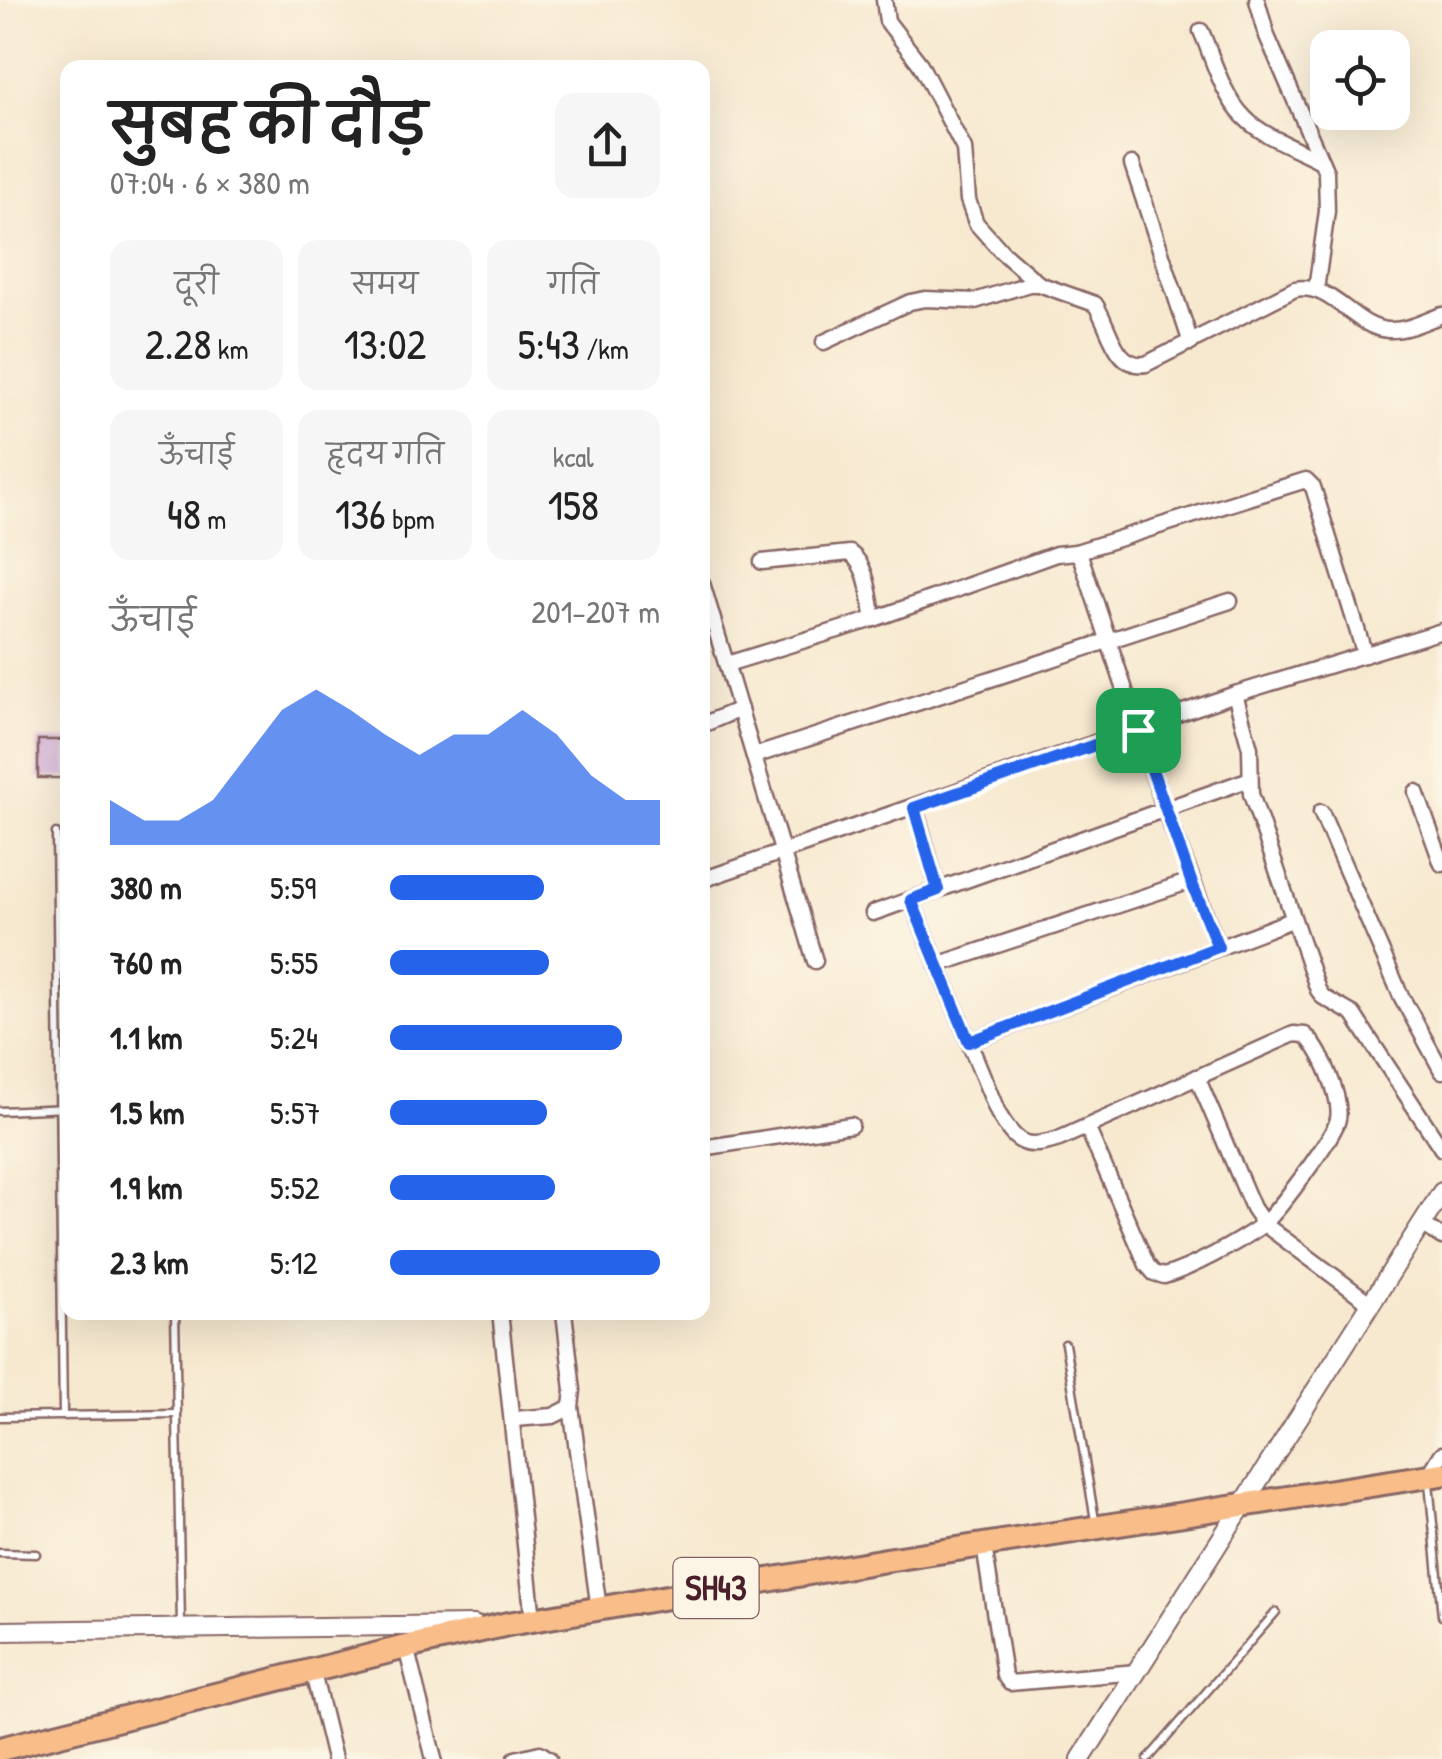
<!DOCTYPE html>
<html lang="hi">
<head>
<meta charset="utf-8">
<style>
  :root { --surface:#fff; --page:#f6f6f6; --text:#222; --muted:#767676; --accent:#2563eb }
  body { margin:0; font-family:"Patrick Hand","Playpen Sans Deva",sans-serif; background:var(--page); color:var(--text); height:100vh; display:flex; flex-direction:column; font-size:38px; white-space:nowrap }
  * { box-sizing:border-box; margin:0 }
  p { font-size:32px; color:var(--muted) }
  .icon { flex:none; width:55px; height:55px; fill:none; stroke:currentColor; stroke-width:2; stroke-linecap:round; stroke-linejoin:round }
  .map { position:relative; flex:1; overflow:hidden }
  .details { position:absolute; left:60px; top:60px; width:650px; height:1260px; display:flex; flex-direction:column; background:var(--surface); border-radius:20px; box-shadow:0 10px 40px #0002 }
  .details>* { flex:none }
  .fabs { position:absolute; left:1310px; top:30px; display:grid; gap:20px }
  .fabs a { display:grid; place-items:center; width:100px; height:100px; border-radius:20px; background:var(--surface); box-shadow:0 10px 40px #0002; font-size:50px }
  .pin { position:absolute; display:grid; place-items:center; width:85px; height:85px; color:#fff; margin:-42px; border-radius:20px; box-shadow:0 5px 15px #0006 }
  .round { display:grid; place-items:center; flex:none; width:105px; height:105px; border-radius:20px; background:var(--page) }
  .overview { display:flex; align-items:center; justify-content:space-between; height:170px; padding:0 50px }
  h1 { font-size:55px; font-weight:600; line-height:75px }
  .figures { display:grid; grid-template-columns:repeat(3,1fr); gap:15px; height:170px; padding:10px 50px }
  .figures div { display:grid; align-content:center; border-radius:20px; background:var(--page); text-align:center }
  .figures b { font-size:42px; font-weight:600 }
  .figures small { font-size:28px; font-weight:400 }
  .figures p { font-size:28px }
  .chart { height:280px; padding:20px 50px }
  .chart p { display:flex; justify-content:space-between }
  .chart svg { width:100%; height:180px; margin-top:10px; fill:var(--accent); opacity:.7 }
  ul { padding:0 50px; list-style:none; font-size:32px }
  li { display:grid; grid-template-columns:160px 120px 1fr; align-items:center; height:75px }
  li i { height:25px; border-radius:12px; background:var(--accent) }
  .map>svg:first-child { display:block }
  .building { fill:#c293d5 }
  .lines { fill:none; stroke-linecap:round; stroke-linejoin:round }
  .service-casing { stroke:#876665; stroke-width:11 }
  .minor-casing { stroke:#876665; stroke-width:19 }
  .tertiary-casing { stroke:#876665; stroke-width:22 }
  .primary-casing { stroke:#876665; stroke-width:28 }
  .service { stroke:#fff; stroke-width:6 }
  .minor { stroke:#fff; stroke-width:14 }
  .tertiary { stroke:#fff; stroke-width:18 }
  .primary { stroke:#f8bd89; stroke-width:22 }
  .route-casing { stroke:#fff; stroke-width:20 }
  .route { stroke:#2563eb; stroke-width:12 }
  .labels { text-anchor:middle; stroke-width:10; stroke-linejoin:round; paint-order:stroke }
  .shield { fill:#fcf5e5; stroke:#7f5f63; stroke-width:2.5 }
  .shield-label { font-size:35px; font-weight:bold; fill:#4a1f2b }
</style>
</head>
<body>
<div class="map">
<svg width="1442" height="1759" viewBox="0 0 1442 1759">
  <rect width="100%" height="100%" fill="#fcf5e5"/>
  <filter id="ink" filterUnits="userSpaceOnUse"><feTurbulence type="fractalNoise" baseFrequency=".01" numOctaves="2"/><feDisplacementMap in="SourceGraphic" scale="20" xChannelSelector="R" yChannelSelector="G"/><feConvolveMatrix kernelMatrix="1 2 1 2 8 2 1 2 1" color-interpolation-filters="sRGB"/></filter>
  <filter id="wash" filterUnits="userSpaceOnUse"><feTurbulence type="fractalNoise" baseFrequency=".0048" numOctaves="4" result="noise"/><feDisplacementMap in="SourceGraphic" scale="40" xChannelSelector="R" yChannelSelector="G"/><feGaussianBlur stdDeviation="2.25" result="paint"/><feColorMatrix in="noise" values="0 0 0 0 0 0 0 0 0 0 0 0 0 0 0 0 0 1.4 0 .05"/><feComposite in="paint" operator="in"/></filter>
  <g filter="url(#wash)">
    <rect width="100%" height="100%" fill="#f7e9d0"/>
    <g id="blocks">
      <rect class="building" x="38" y="740" width="30" height="38"/>
    </g>
  </g>
  <g filter="url(#ink)">
    <use href="#blocks" fill-opacity="0" stroke="#876665" stroke-width="2.5"/>
    <g class="lines">
      <g class="service-casing">
        <g id="service">
          <polyline points="56,833 63,1416"/>
          <polyline points="0,1111 68,1108"/>
          <polyline points="175,1312 181,1626"/>
          <polyline points="1065,1344 1095,1520"/>
          <polyline points="0,1417 177,1414"/>
          <polyline points="1429,1483 1442,1616"/>
          <polyline points="0,1553 36,1554"/>
          <polyline points="1148,1759 1276,1612"/>
        </g>
      </g>
      <g class="minor-casing">
        <g id="minor">
          <polyline points="884,0 887,21 920,64 964,149 968,200 976,223 1002,252 1039,284"/>
          <polyline points="1257,0 1267,36 1326,172 1327,211 1316,290"/>
          <path d="M 1201,31 C 1213,58 1222,95 1244,117 C 1263,137 1297,148 1321,161"/>
          <polyline points="1132,164 1191,343"/>
          <path d="M 824,342 L 910,302 L 925,299 L 975,301 L 1029,284 L 1039,284 L 1095,304 C 1110,326 1114,369 1146,364 L 1295,289 C 1332,282 1354,328 1388,330 C 1407,331 1425,321 1442,315"/>
          <polyline points="1076,552 1306,480 1313,487 1365,655"/>
          <path d="M 762,562 L 850,553 C 869,567 869,597 874,619"/>
          <polyline points="702,583 815,961"/>
          <polyline points="727,664 874,619 1056,554 1076,552 1081,558 1165,810 1218,947"/>
          <polyline points="1235,694 1250,748 1251,794 1318,990 1323,997 1353,1014 1442,1149"/>
          <polyline points="702,725 740,709"/>
          <polyline points="754,756 1230,601"/>
          <polyline points="1416,792 1442,864"/>
          <polyline points="915,808 938,890"/>
          <polyline points="1321,812 1401,996 1442,1071"/>
          <polyline points="702,880 1235,694 1442,631"/>
          <path d="M 911,900 L 998,1113 C 1016,1144 1025,1150 1059,1139 L 1294,1034 L 1305,1035 C 1321,1049 1342,1098 1338,1119 C 1335,1136 1275,1216 1261,1226 C 1237,1243 1192,1268 1164,1276 L 1154,1273 L 1147,1265 L 1087,1127"/>
          <polyline points="873,913 1250,779"/>
          <polyline points="937,965 1191,881"/>
          <polyline points="969,1042 1292,920"/>
          <polyline points="1197,1077 1253,1208 1264,1224 1371,1304"/>
          <polyline points="702,1148 851,1125"/>
          <polyline points="1422,1224 1442,1237"/>
          <polyline points="500,1312 533,1620"/>
          <polyline points="571,1407 599,1609"/>
          <polyline points="514,1419 553,1416 571,1407 573,1390 564,1312"/>
          <polyline points="1428,1477 1442,1454"/>
          <polyline points="984,1546 1004,1675 1010,1683 1137,1672"/>
          <polyline points="406,1647 434,1759"/>
          <polyline points="313,1673 334,1759"/>
          <polyline points="515,1759 540,1753 549,1759"/>
        </g>
      </g>
      <g class="tertiary-casing">
        <g id="tertiary">
          <polyline points="0,1631 474,1625"/>
          <polyline points="1081,1759 1442,1192"/>
        </g>
      </g>
      <g class="primary-casing">
        <polyline id="primary" points="0,1749 406,1647 508,1624 886,1560 1442,1474"/>
      </g>
      <use href="#service" class="service"/>
      <use href="#minor" class="minor"/>
      <use href="#tertiary" class="tertiary"/>
      <use href="#primary" class="primary"/>
    </g>
  </g>
  <g class="lines" filter="url(#ink)">
    <g class="route-casing">
      <polygon id="route" points="1138,730 1191,881 1218,947 969,1042 911,900 938,890 914,808"/>
    </g>
    <use href="#route" class="route"/>
  </g>
  <g class="labels">
    <rect class="shield" x="673.5" y="1558" width="85" height="60" rx="8"/>
    <g class="shield-label">
      <text x="716" y="1600">SH43</text>
    </g>
  </g>
</svg>
<div class="fabs">
<a><svg class="icon" aria-label="locate" viewBox="0 0 24 24"><circle cx="12" cy="12" r="6"/><path d="M12 2v4M12 18v4M2 12h4M18 12h4"/></svg></a>
</div>
<div class="pin" style="left:1138px;top:730px;background:#1e9e55"><svg class="icon" aria-label="arrive" viewBox="0 0 24 24"><path d="M6 21V4h12l-3 4 3 4H6"/></svg></div>
<section class="details">
<div class="overview"><div><h1>सुबह की दौड़</h1><p>07:04 · 6 × 380 m</p></div><a class="round"><svg class="icon" aria-label="share" viewBox="0 0 24 24"><path d="M12 15V3M7 8l5-5 5 5M5 13v7h14v-7"/></svg></a></div>
<div class="figures">
<div><p>दूरी</p><b>2.28<small> km</small></b></div>
<div><p>समय</p><b>13:02</b></div>
<div><p>गति</p><b>5:43<small> /km</small></b></div>
</div>
<div class="figures">
<div><p>ऊँचाई</p><b>48<small> m</small></b></div>
<div><p>हृदय गति</p><b>136<small> bpm</small></b></div>
<div><p>kcal</p><b>158</b></div>
</div>
<div class="chart"><p><span>ऊँचाई</span>201–207 m</p>
<svg viewBox="0 0 160 44" preserveAspectRatio="none"><path d="M0 44V33L10 38L20 38L30 33L40 22L50 11L60 6L70 11L80 17L90 22L100 17L110 17L120 11L130 17L140 27L150 33L160 33V44z"/></svg>
</div>
<ul>
<li><b>380 m</b>5:59<i style="width:57%"></i></li>
<li><b>760 m</b>5:55<i style="width:59%"></i></li>
<li><b>1.1 km</b>5:24<i style="width:86%"></i></li>
<li><b>1.5 km</b>5:57<i style="width:58%"></i></li>
<li><b>1.9 km</b>5:52<i style="width:61%"></i></li>
<li><b>2.3 km</b>5:12<i style="width:100%"></i></li>
</ul>
</section>
</div>
</body>
</html>
